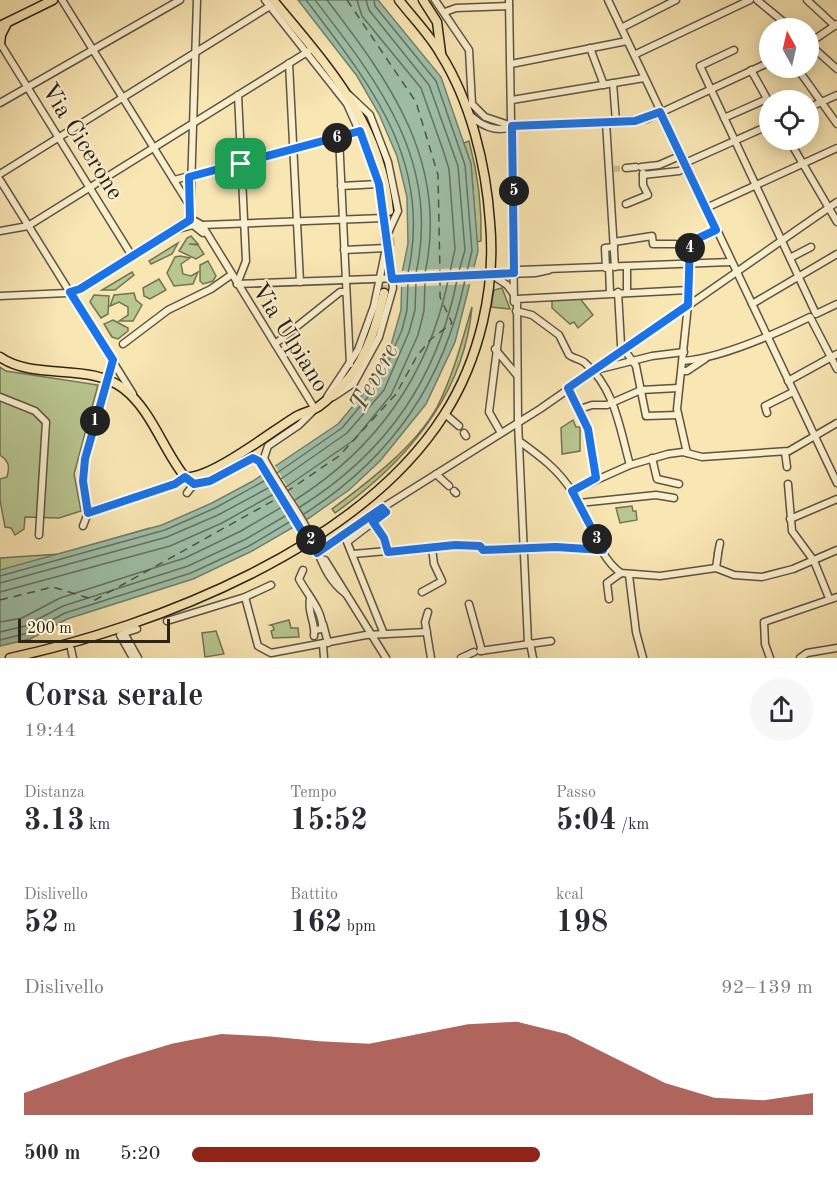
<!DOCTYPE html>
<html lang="it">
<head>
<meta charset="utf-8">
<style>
  :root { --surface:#fff; --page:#f7f7f7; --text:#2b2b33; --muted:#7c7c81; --accent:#8f2418 }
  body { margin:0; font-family:"Old Standard TT",serif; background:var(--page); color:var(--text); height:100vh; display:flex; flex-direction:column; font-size:22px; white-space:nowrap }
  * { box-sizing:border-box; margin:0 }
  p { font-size:20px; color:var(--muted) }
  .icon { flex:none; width:33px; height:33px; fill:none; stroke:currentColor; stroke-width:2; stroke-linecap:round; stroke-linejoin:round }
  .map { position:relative; height:658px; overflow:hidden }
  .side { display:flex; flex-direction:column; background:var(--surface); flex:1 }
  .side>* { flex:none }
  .needle { width:39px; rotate:352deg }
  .fabs { position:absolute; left:759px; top:18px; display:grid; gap:12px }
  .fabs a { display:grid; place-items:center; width:60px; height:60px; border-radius:50%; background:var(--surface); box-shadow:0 3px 15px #0003; font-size:30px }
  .scale { position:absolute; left:18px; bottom:15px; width:152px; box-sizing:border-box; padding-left:6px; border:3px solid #2c231a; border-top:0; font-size:16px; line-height:21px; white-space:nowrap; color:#2c231a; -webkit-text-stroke:4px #faefce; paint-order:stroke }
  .pin { position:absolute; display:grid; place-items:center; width:51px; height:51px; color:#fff; margin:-26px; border-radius:12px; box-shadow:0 3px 9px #0006 }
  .km { position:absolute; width:30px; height:30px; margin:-15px; border-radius:50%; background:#222; color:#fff; font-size:16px; line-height:30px; text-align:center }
  .round { display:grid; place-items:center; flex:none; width:63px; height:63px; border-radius:32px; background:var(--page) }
  .headline { display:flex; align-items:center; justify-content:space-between; height:102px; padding:0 24px }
  h1 { font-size:33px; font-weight:600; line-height:45px }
  .metrics { display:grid; grid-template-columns:repeat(3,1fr); gap:9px; height:102px; padding:6px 24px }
  .metrics div { display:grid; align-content:center }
  .metrics b { font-size:30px; font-weight:600 }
  .metrics small { font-size:16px; font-weight:400 }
  .metrics p { font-size:16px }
  .chart { height:168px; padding:12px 24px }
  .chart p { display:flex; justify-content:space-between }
  .chart svg { width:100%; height:108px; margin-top:6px; fill:var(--accent); opacity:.7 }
  ul { padding:0 24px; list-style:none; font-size:20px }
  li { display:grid; grid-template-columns:96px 72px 1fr; align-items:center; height:45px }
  li i { height:15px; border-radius:8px; background:var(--accent) }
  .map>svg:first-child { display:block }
  .green { fill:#b8c690; stroke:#727455; stroke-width:1.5 }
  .water { fill:#9ec0a9; stroke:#708170; stroke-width:1.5 }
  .pier { fill:#f8e6b3 }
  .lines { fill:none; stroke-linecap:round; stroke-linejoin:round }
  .shore { stroke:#657262; stroke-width:1.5 }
  .ferry { stroke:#4e5245; stroke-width:1.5; stroke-dasharray:8 6; stroke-linecap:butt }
  .minor-tunnel { stroke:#cfbf94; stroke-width:6; stroke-dasharray:6 3; stroke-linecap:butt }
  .major-tunnel { stroke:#cfbf94; stroke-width:8; stroke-dasharray:8 4; stroke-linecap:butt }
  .minor-casing { stroke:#5f5440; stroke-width:9 }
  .major-casing { stroke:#2c231a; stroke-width:11 }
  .minor { stroke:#faefce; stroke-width:6 }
  .major { stroke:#f8e6b3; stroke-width:8 }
  .route-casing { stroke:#fff; stroke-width:12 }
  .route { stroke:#1a73e8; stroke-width:8 }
  .labels { text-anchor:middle; stroke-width:4.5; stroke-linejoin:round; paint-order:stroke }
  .street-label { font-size:24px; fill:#2c231a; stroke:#faefce }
  .water-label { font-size:26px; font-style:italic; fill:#4e5245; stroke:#faefce }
</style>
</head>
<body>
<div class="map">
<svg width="837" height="658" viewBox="0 0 837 658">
  <rect width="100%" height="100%" fill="#f8e6b3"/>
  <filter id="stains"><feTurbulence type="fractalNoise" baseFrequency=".00333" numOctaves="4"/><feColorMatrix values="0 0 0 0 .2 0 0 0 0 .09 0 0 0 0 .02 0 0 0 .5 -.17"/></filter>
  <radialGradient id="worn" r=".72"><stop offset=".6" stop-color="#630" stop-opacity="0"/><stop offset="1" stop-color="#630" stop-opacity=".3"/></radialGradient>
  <g class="green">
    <path d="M 469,141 C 478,174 482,208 481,241 L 477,242 L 471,164 L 464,143 Z"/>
    <polygon points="191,236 198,244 189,244 198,245 204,254 196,259 179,251 187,238"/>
    <polygon points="178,243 172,254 151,264 149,261"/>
    <polygon points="180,256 190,258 181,264 183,274 191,276 198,272 193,284 174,286 167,273 175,257"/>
    <polygon points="208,261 216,276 213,281 203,284 200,281 200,265"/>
    <polygon points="132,272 134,275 115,290 102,290"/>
    <polygon points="159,279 166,290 150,299 144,296 143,288"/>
    <polygon points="502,288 510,309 491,307 494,290"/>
    <polygon points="134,293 136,300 142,305 133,321 119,321 128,315 128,307 119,302 110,306 114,295"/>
    <polygon points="94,295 109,296 108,314 101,318 90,302"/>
    <polygon points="578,296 593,315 578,328 574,322 570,324 552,308 552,301 555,298"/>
    <path d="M 472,307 C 464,397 405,463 335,513 L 332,509 C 368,482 415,447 437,407 C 453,376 462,341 472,307 Z"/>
    <polygon points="113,320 128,328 128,331 118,339 112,337 104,324"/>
    <path d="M 0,367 L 6,371 L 98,385 L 74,474 L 81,511 L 59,518 L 25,517 L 24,529 L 15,535 L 11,528 L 5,527 L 0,500 L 0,479 L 7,477 C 10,466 9,461 0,455 Z"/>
    <polygon points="573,420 576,427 580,427 580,451 562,454 561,428"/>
    <polygon points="632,506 633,511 636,511 637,520 620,523 616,508"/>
    <polygon points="150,528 0,573 0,558 60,554"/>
    <polygon points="289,620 291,628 298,628 299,637 273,638 271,631 274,630 273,626 270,625"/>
    <polygon points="216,631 224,654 205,657 202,633"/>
  </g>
  <polygon class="water" points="298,0 378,0 441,77 471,164 478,251 455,342 426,404 380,461 349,490 309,518 252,551 193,579 67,619 30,639 0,646 0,570 162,525 212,503 253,481 338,424 373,382 391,345 401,310 402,273 408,244 407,197 397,156 379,114 357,76"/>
  <g class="pier">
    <polygon points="477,267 473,284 399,287 400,271"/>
    <polygon points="274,464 308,522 294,530 260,473"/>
  </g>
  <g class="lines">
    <g class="shore">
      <path d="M 306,0 C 370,84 433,161 408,273"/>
      <path d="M 315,0 C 379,83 441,162 416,273"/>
      <path d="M 327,0 C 390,82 449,163 425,273"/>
      <polyline points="357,0 362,16 421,88 443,150 449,169 455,249 450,272"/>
      <polyline points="366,0 369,10 429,85 458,166 465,250 459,271"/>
      <polyline points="374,0 375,6 436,81 465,165 472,251 467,271"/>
      <polyline points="277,473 342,428 378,385 402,330 407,310 408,282"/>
      <polyline points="281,479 347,433 384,390 409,332 415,310 416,282"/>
      <polyline points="286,487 354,440 391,395 418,335 424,311 425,282"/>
      <path d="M 295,500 C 377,448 428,376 448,281"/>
      <path d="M 300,507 C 386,453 437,380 457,280"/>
      <path d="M 304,514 C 392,458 444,382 465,280"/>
      <polyline points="0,576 165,530 215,508 266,480"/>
      <polyline points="0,583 167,537 218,515 270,487"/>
      <polyline points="0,592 170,546 222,523 274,494"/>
      <polyline points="0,622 22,618 60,598 185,558 241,531 282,507"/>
      <polyline points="0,632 25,626 63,606 188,566 246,539 287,515"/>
      <polyline points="0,640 28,633 65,613 191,573 249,546 291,521"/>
    </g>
    <g class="ferry">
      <polyline points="347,0 416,102 438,175 440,274"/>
      <polyline points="286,492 339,456 396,394 417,356 430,340 452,323 440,297 440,279"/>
      <polyline points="0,600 53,587 95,600 278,498"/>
    </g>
    <polyline class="minor-tunnel" points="614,169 626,168"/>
    <polyline class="major-tunnel" points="384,293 391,245 389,211"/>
    <g class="minor-casing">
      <g id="minor">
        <polyline points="62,0 188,203"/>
        <polyline points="265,0 347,104 372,160 382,204 386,248 374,306 358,350 327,397"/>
        <polyline points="435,0 469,50 472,104 485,117 512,126"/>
        <polyline points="509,0 514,302"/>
        <polyline points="608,0 837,483"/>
        <polyline points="757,0 791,28"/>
        <polyline points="807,0 835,26"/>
        <polyline points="445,12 456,8 509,6"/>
        <polyline points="625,26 676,0"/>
        <polyline points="0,43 132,256"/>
        <polyline points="808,43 837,69"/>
        <polyline points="808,44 837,24"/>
        <polyline points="590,48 604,85"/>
        <polyline points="734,50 700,66 816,314 837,304"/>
        <polyline points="636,54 750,0"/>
        <polyline points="289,63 300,282"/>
        <polyline points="511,64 627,41"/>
        <polyline points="797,68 837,124"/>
        <polyline points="751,70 770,104"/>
        <polyline points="613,83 616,122"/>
        <polyline points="349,95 370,115 388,162 398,211 386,237"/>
        <polyline points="512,100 644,78"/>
        <polyline points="0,103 180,0"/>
        <polyline points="808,108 837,95"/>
        <path d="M 469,114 C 480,125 497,134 512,126 L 647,119 L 770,62"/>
        <polyline points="724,118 767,99"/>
        <polyline points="606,122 615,267"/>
        <polyline points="339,137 350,364"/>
        <polyline points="789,140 837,222"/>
        <polyline points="685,163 770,125"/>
        <polyline points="641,167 659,165 682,155"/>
        <polyline points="626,168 636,167"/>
        <polyline points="0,174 270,6"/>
        <polyline points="643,175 679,171 687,167"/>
        <polyline points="0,180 133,394"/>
        <polyline points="174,180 360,131"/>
        <polyline points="341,186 379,184"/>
        <polyline points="626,204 648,195 643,185 643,173"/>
        <polyline points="706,208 837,148"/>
        <polyline points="190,220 197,0"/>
        <polyline points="202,225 384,218"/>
        <polyline points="178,229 193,225 203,233"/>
        <polyline points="0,231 28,226 309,51"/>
        <polyline points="614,242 652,236 653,244 675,244"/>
        <polyline points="344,250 386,248"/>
        <polyline points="790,258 811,247"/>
        <polyline points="609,267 610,293"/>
        <polyline points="627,267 627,292"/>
        <polyline points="606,268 605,248 614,247"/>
        <polyline points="520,270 731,262"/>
        <polyline points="492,275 507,285 513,293"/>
        <polyline points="237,284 535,273 549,270"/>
        <polyline points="237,284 246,261 238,95"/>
        <polyline points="618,292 621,345 636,366 646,416 678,415"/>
        <path d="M 0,296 L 67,293 L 79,289 L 186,221 L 195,221 L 202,225 L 315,409 L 299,425 L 268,446 L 264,458 C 276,482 293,503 306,527 C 320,551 322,576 346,594"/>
        <polyline points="752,304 837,254"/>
        <path d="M 516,311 L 532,315 L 559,335 L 569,355 C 574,359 581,359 585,363 C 615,388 620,430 630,465"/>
        <polyline points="500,325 489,412 501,433"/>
        <polyline points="123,344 168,310 211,289 231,275"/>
        <polyline points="275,344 340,292 346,292"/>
        <polyline points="495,349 516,374"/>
        <path d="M 683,361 C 722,358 775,334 810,317 L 837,369"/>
        <polyline points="596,370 652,356 684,352"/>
        <polyline points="682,371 687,371 705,359"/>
        <polyline points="788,381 837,354"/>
        <polyline points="568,388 588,429 596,478"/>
        <polyline points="0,397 35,411 46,422 39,535"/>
        <polyline points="333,397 354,383 379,337 393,288 388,254"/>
        <polyline points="580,409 592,405 607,405 641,390 678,388"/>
        <polyline points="767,413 765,406 793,392"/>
        <polyline points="445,414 459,426"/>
        <polyline points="464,433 466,436"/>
        <path d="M 519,441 C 540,456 559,470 573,493 C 587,515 599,559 621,573 L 660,576 L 716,568 L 734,575 L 762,577 L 793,569 L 837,550"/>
        <polyline points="785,452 787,467"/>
        <polyline points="687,453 677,409 688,305 690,242 716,230"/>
        <polyline points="652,458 657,479 679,484"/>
        <polyline points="436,474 449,486"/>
        <polyline points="788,484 792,531 814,561 829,598"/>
        <polyline points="454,491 456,493"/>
        <polyline points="572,491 630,465 668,454 683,452 702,457 789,451 837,423"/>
        <polyline points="187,493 194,484"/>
        <polyline points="579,503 656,495 674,498"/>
        <polyline points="382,508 386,509 385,513 347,542 384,634"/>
        <polyline points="88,513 83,481 85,459 113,360"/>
        <polyline points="790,519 837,499"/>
        <polyline points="373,522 384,538 388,552"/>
        <path d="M 83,526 L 88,513 L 99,508 L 175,484 L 185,477 C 204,497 234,464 253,458 L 260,462 L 308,541"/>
        <polyline points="317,553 382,508 540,409 837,202"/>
        <polyline points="317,553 323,531"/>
        <polyline points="718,553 720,543"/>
        <polyline points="353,554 455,545 480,546 483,550 556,547 603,550"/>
        <polyline points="321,559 325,560 386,658"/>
        <polyline points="716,568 718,554"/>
        <path d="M 303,570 L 299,579 C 307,594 324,612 322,629 L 315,630"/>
        <polyline points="629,575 636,632 643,658"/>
        <polyline points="422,592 442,581 434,564 432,548"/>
        <polyline points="245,597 258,646 271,653 366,635 427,632"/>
        <path d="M 310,598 C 307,614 316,622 314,636"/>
        <polyline points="609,599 607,583 621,573"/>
        <polyline points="469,604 482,651"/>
        <polyline points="428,612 425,622 431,658"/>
        <polyline points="167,621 245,597 271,585"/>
        <polyline points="323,624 328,643"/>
        <polyline points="137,629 124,633 138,658"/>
        <polyline points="120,635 133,658"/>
        <polyline points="528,643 518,422 517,299 688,290"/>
        <polyline points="530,643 533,658"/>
        <polyline points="323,644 324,658"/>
        <polyline points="71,649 73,658"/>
        <polyline points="480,651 551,641"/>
        <polyline points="461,658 474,652"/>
        <polyline points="770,658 765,644 764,622 837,597"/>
        <polyline points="800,658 807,653 837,648"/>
      </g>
    </g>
    <g class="major-casing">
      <g id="major">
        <path d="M 273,0 C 328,67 380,121 389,211"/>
        <polyline points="423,0 437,22 441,53"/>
        <polyline points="0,26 53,0"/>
        <polyline points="0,45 1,35 7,23"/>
        <path d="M 0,357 C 34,381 91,362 124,389 C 152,411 163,450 185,477 C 210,480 273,430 297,416 C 304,412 312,411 318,407 C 329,399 340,388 349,378 C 368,354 377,323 384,293"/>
        <path d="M 10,658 C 157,626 360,547 444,415 C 480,359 496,287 490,222 C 486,165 471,102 440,53 C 429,34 412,17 399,0"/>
      </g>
    </g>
    <use href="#minor" class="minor"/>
    <use href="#major" class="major"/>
  </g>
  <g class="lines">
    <g class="route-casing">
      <polygon id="route" points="660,112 716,230 690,242 688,305 568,388 588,429 596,478 572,491 603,550 556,547 483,550 480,546 455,545 388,552 384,538 373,522 386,512 382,508 317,553 311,539 308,541 259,461 253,458 210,481 194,484 185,477 175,484 88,513 83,481 85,459 113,360 70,292 80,289 190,220 189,177 360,131 379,184 392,279 514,273 512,126 635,121"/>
    </g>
    <use href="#route" class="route"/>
  </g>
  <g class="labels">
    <g class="street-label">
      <text transform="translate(83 141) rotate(58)" y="8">Via Cicerone</text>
      <text transform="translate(291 337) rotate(58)" y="8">Via Ulpiano</text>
    </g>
    <g class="water-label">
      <text transform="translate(373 377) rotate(-61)" y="9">Tevere</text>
    </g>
  </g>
  <rect width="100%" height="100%" filter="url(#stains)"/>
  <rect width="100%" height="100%" fill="url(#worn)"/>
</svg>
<div class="fabs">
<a><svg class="needle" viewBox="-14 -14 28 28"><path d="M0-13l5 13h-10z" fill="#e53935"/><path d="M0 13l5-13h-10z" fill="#7c7c81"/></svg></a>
<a><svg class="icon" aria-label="locate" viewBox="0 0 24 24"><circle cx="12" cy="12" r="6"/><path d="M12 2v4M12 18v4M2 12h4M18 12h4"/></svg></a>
</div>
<div class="scale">200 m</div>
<div class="pin" style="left:241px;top:164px;background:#1e9e55"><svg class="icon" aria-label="arrive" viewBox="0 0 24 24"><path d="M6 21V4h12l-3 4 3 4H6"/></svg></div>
<b class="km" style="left:95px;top:421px">1</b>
<b class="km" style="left:311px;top:540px">2</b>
<b class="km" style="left:597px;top:539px">3</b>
<b class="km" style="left:690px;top:248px">4</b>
<b class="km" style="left:514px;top:191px">5</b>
<b class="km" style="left:337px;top:138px">6</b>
</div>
<section class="side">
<div class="headline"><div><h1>Corsa serale</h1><p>19:44</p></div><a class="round"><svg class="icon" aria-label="share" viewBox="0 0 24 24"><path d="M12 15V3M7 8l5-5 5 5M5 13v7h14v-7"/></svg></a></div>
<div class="metrics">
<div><p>Distanza</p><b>3.13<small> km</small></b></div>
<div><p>Tempo</p><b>15:52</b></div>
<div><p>Passo</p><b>5:04<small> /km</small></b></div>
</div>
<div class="metrics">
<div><p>Dislivello</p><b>52<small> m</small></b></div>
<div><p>Battito</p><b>162<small> bpm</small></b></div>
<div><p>kcal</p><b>198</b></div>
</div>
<div class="chart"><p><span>Dislivello</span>92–139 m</p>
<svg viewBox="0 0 160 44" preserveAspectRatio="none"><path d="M0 44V35L10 28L20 21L30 15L40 11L50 12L60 14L70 15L80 11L90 7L100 6L110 11L120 21L130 31L140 37L150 38L160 35V44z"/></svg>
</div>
<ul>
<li><b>500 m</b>5:20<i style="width:56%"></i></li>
</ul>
</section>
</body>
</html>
